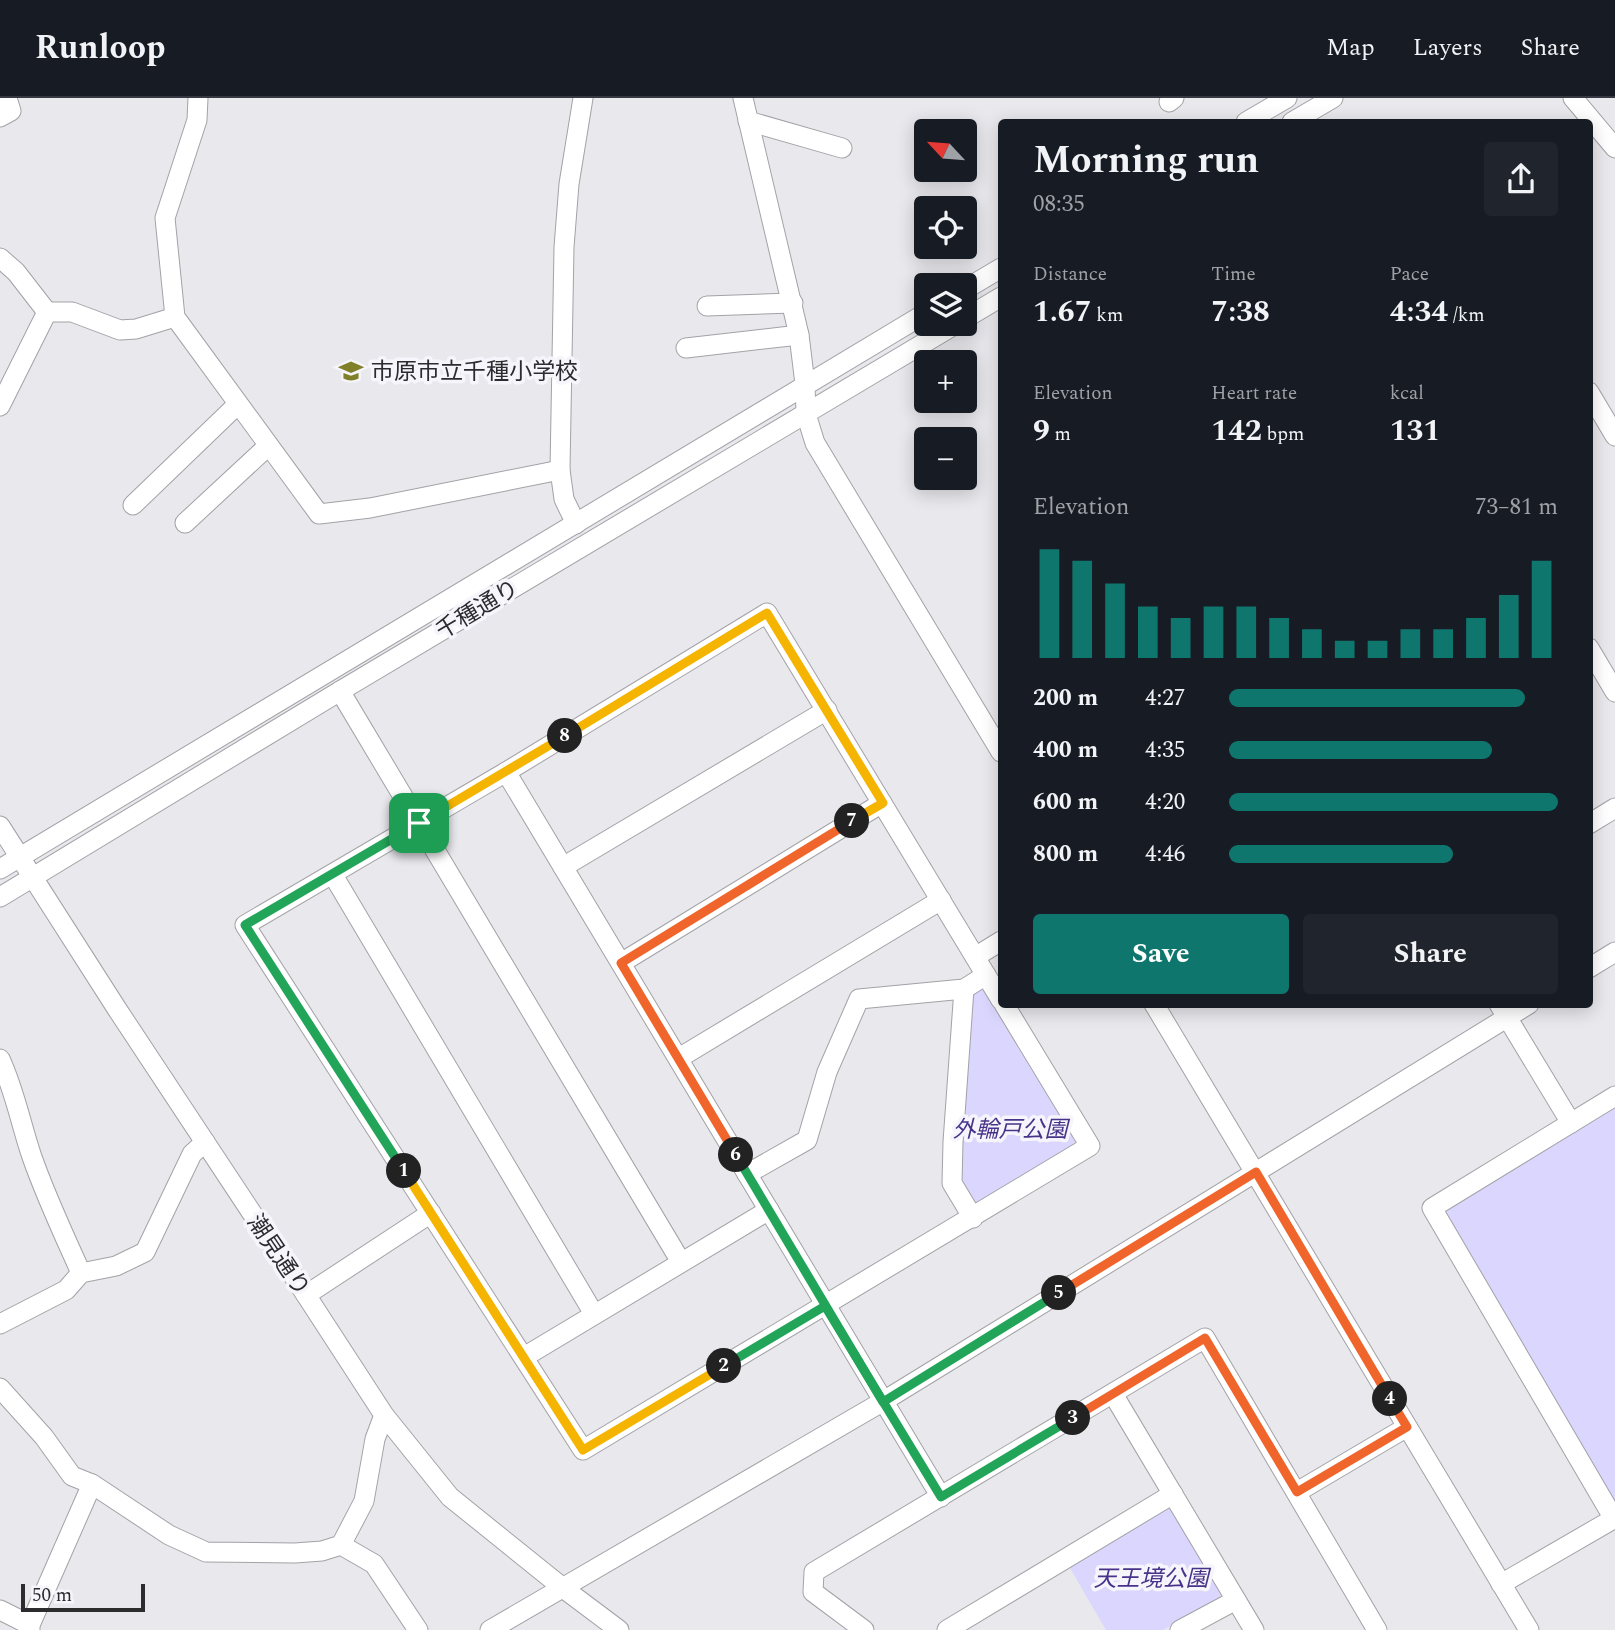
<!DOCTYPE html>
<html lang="en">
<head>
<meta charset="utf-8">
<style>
  :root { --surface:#171b24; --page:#20242c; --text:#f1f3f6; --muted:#9ea1a6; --line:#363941; --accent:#0f766e }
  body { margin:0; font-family:Spectral,"Noto Sans JP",serif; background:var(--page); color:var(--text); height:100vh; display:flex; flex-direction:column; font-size:26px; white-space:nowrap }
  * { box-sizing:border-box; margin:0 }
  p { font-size:23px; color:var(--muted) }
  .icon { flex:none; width:38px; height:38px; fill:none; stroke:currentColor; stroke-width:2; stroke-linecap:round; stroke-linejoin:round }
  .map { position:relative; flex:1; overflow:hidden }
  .side { position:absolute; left:998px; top:21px; width:595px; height:889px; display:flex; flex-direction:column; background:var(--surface); border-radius:7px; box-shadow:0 4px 18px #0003 }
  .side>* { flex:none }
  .needle { width:46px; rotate:296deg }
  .buttons { position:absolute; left:914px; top:21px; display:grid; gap:14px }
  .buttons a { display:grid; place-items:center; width:63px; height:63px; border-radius:7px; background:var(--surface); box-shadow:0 4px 18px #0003; font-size:35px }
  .scale { position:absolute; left:21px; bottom:18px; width:124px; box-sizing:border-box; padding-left:7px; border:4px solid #2c2c2e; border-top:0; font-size:19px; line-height:24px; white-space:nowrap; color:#2c2c2e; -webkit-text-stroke:5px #f6f5fb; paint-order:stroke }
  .pin { position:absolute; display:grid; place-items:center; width:60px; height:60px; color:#fff; margin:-30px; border-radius:14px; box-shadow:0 4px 10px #0006 }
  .km { position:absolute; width:35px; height:35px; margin:-18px; border-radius:50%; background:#222; color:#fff; font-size:19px; line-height:35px; text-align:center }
  .round { display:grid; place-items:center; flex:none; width:74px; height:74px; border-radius:7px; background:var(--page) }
  .overview { display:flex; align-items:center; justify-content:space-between; height:119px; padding:0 35px }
  h1 { font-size:38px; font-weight:700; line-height:52px }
  .metrics { display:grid; grid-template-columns:repeat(3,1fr); gap:10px; height:119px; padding:7px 35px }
  .metrics div { display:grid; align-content:center }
  .metrics b { font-size:30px; font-weight:700 }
  .metrics small { font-size:19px; font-weight:400 }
  .metrics p { font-size:19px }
  .chart { height:196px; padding:14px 35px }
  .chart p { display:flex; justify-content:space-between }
  .chart svg { width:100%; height:126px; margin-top:7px; stroke:var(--accent); stroke-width:6 }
  .button { display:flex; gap:14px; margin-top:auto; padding:14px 35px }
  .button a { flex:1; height:80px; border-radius:7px; background:var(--accent); color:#fff; font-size:28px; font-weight:700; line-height:80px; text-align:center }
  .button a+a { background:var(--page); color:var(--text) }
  ul { padding:0 35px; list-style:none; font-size:23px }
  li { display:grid; grid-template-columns:112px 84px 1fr; align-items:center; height:52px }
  li i { height:18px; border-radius:9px; background:var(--accent) }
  header { display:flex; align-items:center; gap:42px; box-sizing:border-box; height:98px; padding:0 35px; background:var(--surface); border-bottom:2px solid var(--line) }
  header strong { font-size:33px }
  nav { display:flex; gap:38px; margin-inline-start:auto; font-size:24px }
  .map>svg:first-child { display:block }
  .green { fill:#dad6fe }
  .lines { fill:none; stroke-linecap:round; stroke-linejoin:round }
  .minor-casing { stroke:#a2a2a7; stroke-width:21 }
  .minor { stroke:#fff; stroke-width:19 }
  .split-1-casing { stroke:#fff; stroke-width:14 }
  .split-2-casing { stroke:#fff; stroke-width:14 }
  .split-3-casing { stroke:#fff; stroke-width:14 }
  .split-4-casing { stroke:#fff; stroke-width:14 }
  .split-5-casing { stroke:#fff; stroke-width:14 }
  .split-6-casing { stroke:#fff; stroke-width:14 }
  .split-7-casing { stroke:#fff; stroke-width:14 }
  .split-8-casing { stroke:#fff; stroke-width:14 }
  .split-9-casing { stroke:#fff; stroke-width:14 }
  .split-1 { stroke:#22a559; stroke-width:9 }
  .split-2 { stroke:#f5b400; stroke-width:9 }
  .split-3 { stroke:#22a559; stroke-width:9 }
  .split-4 { stroke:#f0652b; stroke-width:9 }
  .split-5 { stroke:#f0652b; stroke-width:9 }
  .split-6 { stroke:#22a559; stroke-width:9 }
  .split-7 { stroke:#f0652b; stroke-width:9 }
  .split-8 { stroke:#f5b400; stroke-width:9 }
  .split-9 { stroke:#f5b400; stroke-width:9 }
  .labels { text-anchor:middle; stroke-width:7; stroke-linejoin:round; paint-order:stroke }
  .poi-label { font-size:23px; fill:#2c2c2e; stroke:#f6f5fb; text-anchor:start }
  .street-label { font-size:23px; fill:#2c2c2e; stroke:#f6f5fb }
  .park-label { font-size:23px; font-style:italic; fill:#48338a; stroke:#f6f5fb }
</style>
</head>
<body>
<header>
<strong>Runloop</strong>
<nav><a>Map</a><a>Layers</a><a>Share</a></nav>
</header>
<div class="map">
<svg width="1615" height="1532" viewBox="0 0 1615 1532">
  <rect width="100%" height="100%" fill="#e8e8ed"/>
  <g class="green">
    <polygon points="977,890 984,891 1075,1043 1071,1051 978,1108 957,1083 968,899"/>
    <polygon points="1615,1008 1615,1408 1446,1118 1448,1111"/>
    <polygon points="1164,1411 1171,1411 1221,1495 1219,1501 1163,1532 1106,1532 1070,1470"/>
  </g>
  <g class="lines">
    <g class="minor-casing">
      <g id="minor">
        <polyline points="198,0 197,22 165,120 175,219 319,416 370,410 560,372"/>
        <polyline points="743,0 799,237 805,286 806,316 815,345 1001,654"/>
        <polyline points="1573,0 1615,50"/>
        <polyline points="1169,4 1174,0"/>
        <polyline points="0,19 11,13 7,0"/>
        <polyline points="748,23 842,50"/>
        <polyline points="1246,24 1287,0"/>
        <polyline points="1292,24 1333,0"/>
        <polyline points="0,160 16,174 47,214"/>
        <polyline points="964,192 1001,170"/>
        <polyline points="707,208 793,205"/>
        <polyline points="47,214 72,214 120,232 136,231 175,219"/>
        <polyline points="964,221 1001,199"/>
        <polyline points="686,250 799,237"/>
        <polyline points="1589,294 1615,338"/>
        <polyline points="0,308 47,214"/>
        <polyline points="133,407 238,306"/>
        <polyline points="185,425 268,348"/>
        <polyline points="576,426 564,401 560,372 564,149 569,86 583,0"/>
        <polyline points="1589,550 1615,594"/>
        <polyline points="340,593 681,1164"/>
        <polyline points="506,674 941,1399"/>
        <polyline points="1589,726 1615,710"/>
        <polyline points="0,728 117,911 306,1197 384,1317 450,1399 563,1490 619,1532"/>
        <polyline points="563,769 827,612"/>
        <polyline points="0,771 926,215"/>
        <polyline points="333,777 594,1216"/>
        <polyline points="0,799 340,593 956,226"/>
        <polyline points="975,859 1001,843"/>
        <polyline points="621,865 882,705"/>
        <polyline points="1589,870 1615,854"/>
        <polyline points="964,891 953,1044 952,1085 973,1120"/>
        <polyline points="1001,902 767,515 506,674 245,827 583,1352 1090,1048 1004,906"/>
        <polyline points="1154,906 1529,1532"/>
        <polyline points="1499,906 1571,1025"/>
        <polyline points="679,960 941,802"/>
        <path d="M 0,961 C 15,993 21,1027 32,1059 C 46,1099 64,1137 81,1175"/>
        <polyline points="747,1076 807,1042 827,974 859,901 964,891 986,877"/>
        <polyline points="306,1197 431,1115"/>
        <polyline points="0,1226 66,1192 81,1175 116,1168 145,1154 192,1056 205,1044"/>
        <polyline points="524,1259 769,1112"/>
        <polyline points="0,1290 44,1339 72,1378 92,1386 169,1437 206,1454 295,1455 322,1453 341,1447 364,1403 375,1341 384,1317"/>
        <polyline points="1113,1296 1254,1532"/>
        <polyline points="1297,1394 1407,1329"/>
        <polyline points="1614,1421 1432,1110 1615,998"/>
        <polyline points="341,1447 374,1466 418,1532"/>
        <polyline points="1501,1486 1615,1420"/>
        <polyline points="0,1512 30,1527"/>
        <polyline points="30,1532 30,1527 92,1386"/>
        <polyline points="490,1532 882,1304 1529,906"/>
        <polyline points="864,1532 813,1494 814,1474 1205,1240 1377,1532"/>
        <polyline points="947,1532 1173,1396"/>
        <polyline points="1180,1532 1236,1502"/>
      </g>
    </g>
    <use href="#minor" class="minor"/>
  </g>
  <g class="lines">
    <g class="split-1-casing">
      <polyline id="split-1" points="404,1073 245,827 419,725"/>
    </g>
    <g class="split-2-casing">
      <polyline id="split-2" points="404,1073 583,1352 724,1268"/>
    </g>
    <g class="split-3-casing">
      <polyline id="split-3" points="724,1268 825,1208 941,1399 1073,1320"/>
    </g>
    <g class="split-4-casing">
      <polyline id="split-4" points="1073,1320 1205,1240 1297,1394 1407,1329 1390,1301"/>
    </g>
    <g class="split-5-casing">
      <polyline id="split-5" points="1059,1195 1256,1074 1390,1301"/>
    </g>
    <g class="split-6-casing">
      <polyline id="split-6" points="736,1057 883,1304 1059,1195"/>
    </g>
    <g class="split-7-casing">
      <polyline id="split-7" points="736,1057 621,865 852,723"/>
    </g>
    <g class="split-8-casing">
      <polyline id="split-8" points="565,638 767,515 883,705 852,723"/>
    </g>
    <g class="split-9-casing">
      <polyline id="split-9" points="419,725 565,638"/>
    </g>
    <use href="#split-1" class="split-1"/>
    <use href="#split-2" class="split-2"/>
    <use href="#split-3" class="split-3"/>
    <use href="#split-4" class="split-4"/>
    <use href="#split-5" class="split-5"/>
    <use href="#split-6" class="split-6"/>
    <use href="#split-7" class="split-7"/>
    <use href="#split-8" class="split-8"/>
    <use href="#split-9" class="split-9"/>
  </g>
  <defs>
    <g id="school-bare" transform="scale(1.89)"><path d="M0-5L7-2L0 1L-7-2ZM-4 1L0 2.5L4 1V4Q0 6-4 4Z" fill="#7f8029" stroke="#f6f5fb" stroke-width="2.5" paint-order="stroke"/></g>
  </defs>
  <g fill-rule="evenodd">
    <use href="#school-bare" x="351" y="273"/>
  </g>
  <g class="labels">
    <g class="poi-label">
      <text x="371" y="281">市原市立千種小学校</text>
    </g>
    <g class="street-label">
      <text transform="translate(477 511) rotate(-31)" y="8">千種通り</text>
      <text transform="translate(279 1157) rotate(56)" y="8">潮見通り</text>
    </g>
    <g class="park-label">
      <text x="1010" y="1039">外輪戸公園</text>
      <text x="1151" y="1488">天王境公園</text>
    </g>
  </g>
</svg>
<div class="buttons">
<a><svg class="needle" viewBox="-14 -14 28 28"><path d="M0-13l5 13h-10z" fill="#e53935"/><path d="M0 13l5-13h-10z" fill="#9ea1a6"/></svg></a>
<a><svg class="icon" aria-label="locate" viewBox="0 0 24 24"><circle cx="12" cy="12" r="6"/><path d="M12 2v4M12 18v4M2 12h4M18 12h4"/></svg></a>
<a><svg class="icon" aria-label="layers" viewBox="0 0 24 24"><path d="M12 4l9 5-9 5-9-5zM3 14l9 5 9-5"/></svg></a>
<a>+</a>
<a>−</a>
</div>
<div class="scale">50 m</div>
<div class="pin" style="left:419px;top:725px;background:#1e9e55"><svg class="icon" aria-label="arrive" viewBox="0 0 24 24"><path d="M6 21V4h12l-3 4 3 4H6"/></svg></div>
<b class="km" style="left:404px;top:1073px">1</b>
<b class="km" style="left:724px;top:1268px">2</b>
<b class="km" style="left:1073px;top:1320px">3</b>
<b class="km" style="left:1390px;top:1301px">4</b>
<b class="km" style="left:1059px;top:1195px">5</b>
<b class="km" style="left:736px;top:1057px">6</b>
<b class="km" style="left:852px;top:723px">7</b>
<b class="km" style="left:565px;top:638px">8</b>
<section class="side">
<div class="overview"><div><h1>Morning run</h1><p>08:35</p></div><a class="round"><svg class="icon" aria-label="share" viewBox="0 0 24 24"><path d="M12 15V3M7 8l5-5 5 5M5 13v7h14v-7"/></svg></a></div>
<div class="metrics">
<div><p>Distance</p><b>1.67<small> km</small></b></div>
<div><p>Time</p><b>7:38</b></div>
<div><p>Pace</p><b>4:34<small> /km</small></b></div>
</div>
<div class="metrics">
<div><p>Elevation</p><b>9<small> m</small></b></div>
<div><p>Heart rate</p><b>142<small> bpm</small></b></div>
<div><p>kcal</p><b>131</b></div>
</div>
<div class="chart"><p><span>Elevation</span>73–81 m</p>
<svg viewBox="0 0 160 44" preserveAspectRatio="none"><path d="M5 44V6M15 44V10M25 44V18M35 44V26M45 44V30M55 44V26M65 44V26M75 44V30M85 44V34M95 44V38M105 44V38M115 44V34M125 44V34M135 44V30M145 44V22M155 44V10"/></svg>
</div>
<ul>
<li><b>200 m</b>4:27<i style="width:90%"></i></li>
<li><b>400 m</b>4:35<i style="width:80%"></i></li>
<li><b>600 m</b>4:20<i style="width:100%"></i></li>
<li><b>800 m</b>4:46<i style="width:68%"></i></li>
</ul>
<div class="button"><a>Save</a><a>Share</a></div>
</section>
</div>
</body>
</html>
